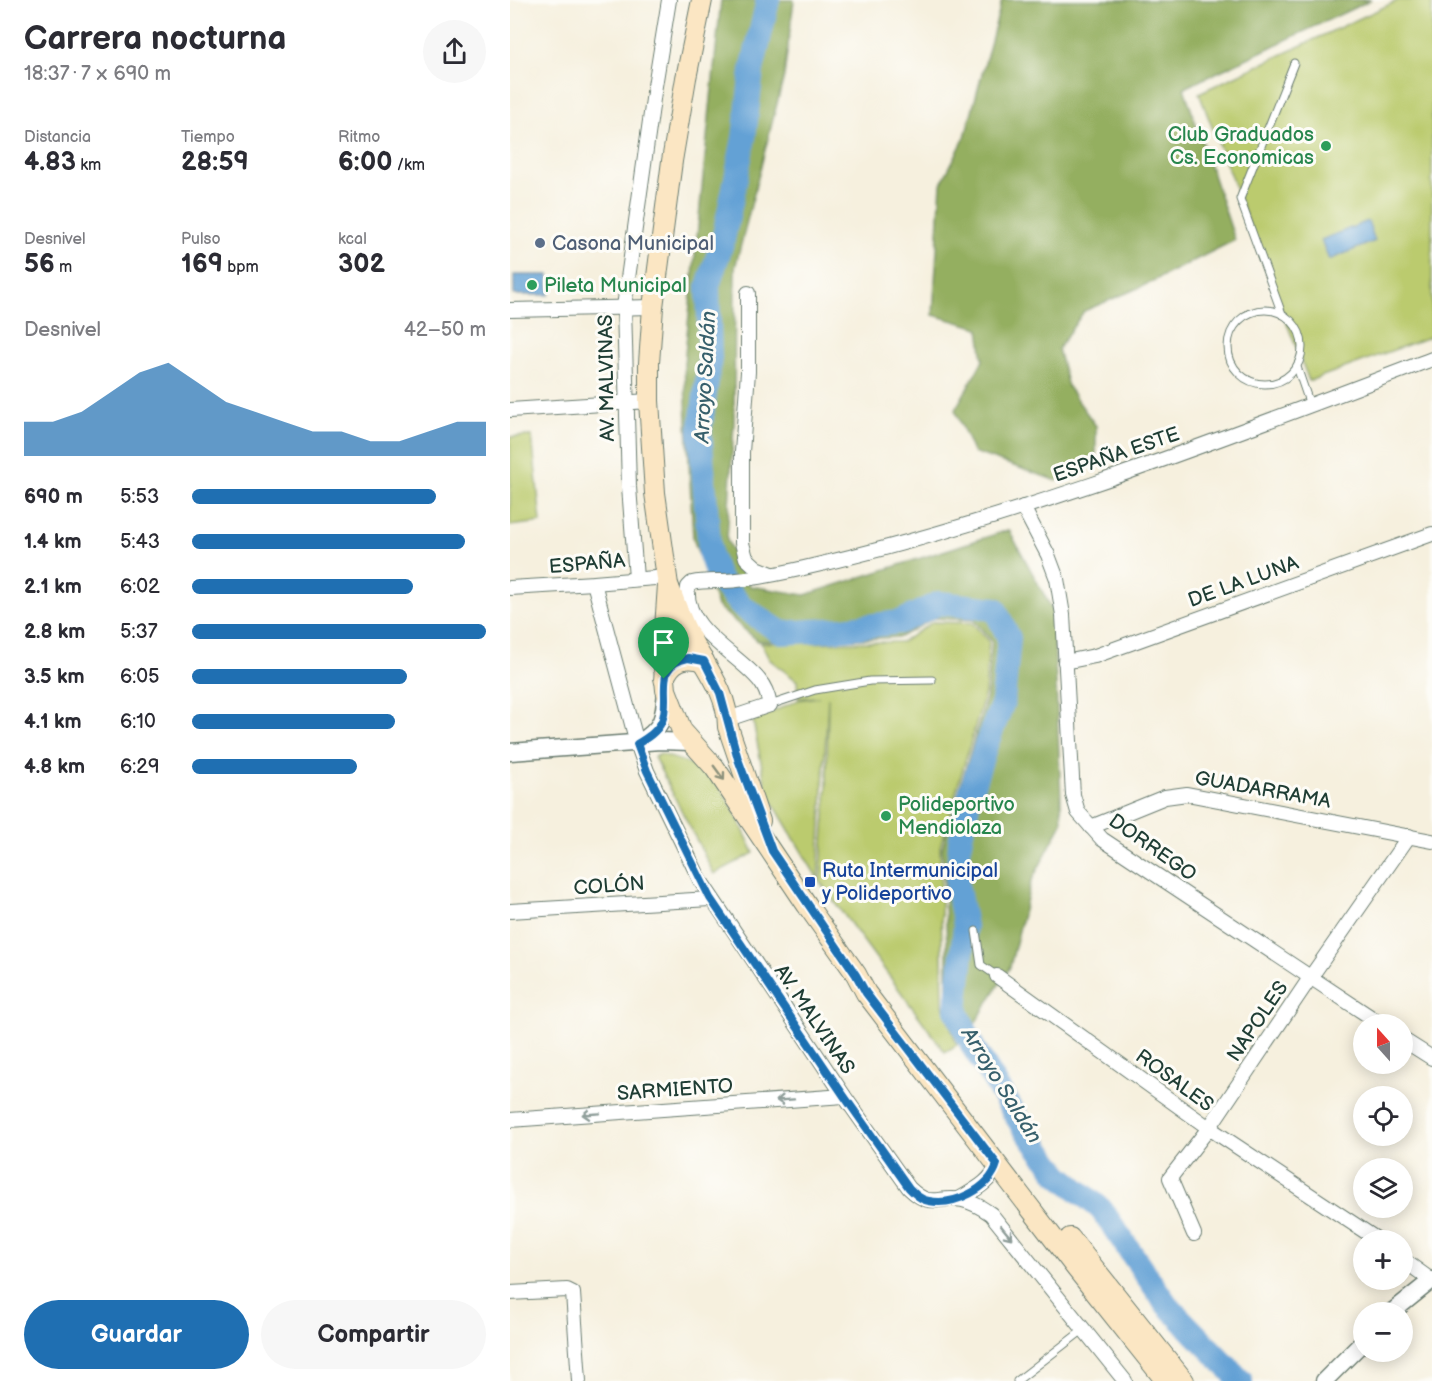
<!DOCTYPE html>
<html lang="es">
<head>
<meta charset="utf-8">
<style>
  :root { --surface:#fff; --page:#f7f7f7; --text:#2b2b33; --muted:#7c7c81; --accent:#1f6fb2 }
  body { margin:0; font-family:"Balsamiq Sans",sans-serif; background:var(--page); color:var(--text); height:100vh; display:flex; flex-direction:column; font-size:22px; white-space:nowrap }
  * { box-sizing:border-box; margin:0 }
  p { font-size:20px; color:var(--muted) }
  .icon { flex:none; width:33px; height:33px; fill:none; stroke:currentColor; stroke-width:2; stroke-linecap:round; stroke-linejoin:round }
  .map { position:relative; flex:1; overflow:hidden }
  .details { display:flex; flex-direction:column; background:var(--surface); width:510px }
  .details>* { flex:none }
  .needle { width:39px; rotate:339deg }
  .controls { position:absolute; left:843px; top:1014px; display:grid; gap:12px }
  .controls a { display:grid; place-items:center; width:60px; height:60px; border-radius:50%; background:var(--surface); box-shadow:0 3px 15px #0003; font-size:30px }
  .pin { position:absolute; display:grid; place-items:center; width:51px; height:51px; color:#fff; margin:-62px -26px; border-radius:50% 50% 50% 0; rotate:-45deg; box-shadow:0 0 6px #0007 }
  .pin .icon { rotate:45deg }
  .round { display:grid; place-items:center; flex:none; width:63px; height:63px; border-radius:32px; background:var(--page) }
  .headline { display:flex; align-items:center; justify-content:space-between; height:102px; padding:0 24px }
  h1 { font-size:33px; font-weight:600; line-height:45px }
  .stats { display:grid; grid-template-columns:repeat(3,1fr); gap:9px; height:102px; padding:6px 24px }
  .stats div { display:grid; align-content:center }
  .stats b { font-size:26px; font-weight:600 }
  .stats small { font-size:16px; font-weight:400 }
  .stats p { font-size:16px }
  .chart { height:168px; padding:12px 24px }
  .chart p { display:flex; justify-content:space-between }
  .chart svg { width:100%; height:108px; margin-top:6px; fill:var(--accent); opacity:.7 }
  .primary-button { display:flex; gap:12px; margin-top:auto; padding:12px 24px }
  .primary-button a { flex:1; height:69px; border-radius:36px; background:var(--accent); color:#fff; font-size:24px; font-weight:600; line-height:69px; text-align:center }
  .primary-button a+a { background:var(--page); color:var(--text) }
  ul { padding:0 24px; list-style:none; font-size:20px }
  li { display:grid; grid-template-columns:96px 72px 1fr; align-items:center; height:45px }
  li i { height:15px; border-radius:8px; background:var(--accent) }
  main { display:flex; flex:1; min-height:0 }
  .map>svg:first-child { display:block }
  .green { fill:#bbcb6e; stroke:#6d8451; stroke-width:1.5 }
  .forest { fill:#94af61; stroke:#5a764a; stroke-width:1.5 }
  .water { fill:#63a1d5; stroke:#416f84; stroke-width:1.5 }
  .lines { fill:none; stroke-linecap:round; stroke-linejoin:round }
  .river { stroke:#63a1d5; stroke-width:24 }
  .service-casing { stroke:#6a7c70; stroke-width:9 }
  .minor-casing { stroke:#6a7c70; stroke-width:16 }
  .tertiary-casing { stroke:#6a7c70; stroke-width:19 }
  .secondary-casing { stroke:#6a7c70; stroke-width:22 }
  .service { stroke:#fff; stroke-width:7 }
  .minor { stroke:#fff; stroke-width:14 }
  .tertiary { stroke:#fff; stroke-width:16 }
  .secondary { stroke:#fbe6c3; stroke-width:20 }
  .oneway { stroke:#8d927c }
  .oneway2 { stroke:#8f9e9a }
  .route-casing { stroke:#fff; stroke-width:12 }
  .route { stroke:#1f6fb2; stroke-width:8 }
  .leisure-dot { fill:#2e9e5b; stroke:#fdfcf7; stroke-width:2 }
  .service-dot { fill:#5c6f8a; stroke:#fdfcf7; stroke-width:2 }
  .transit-dot { fill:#1a4fb4; stroke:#fdfcf7; stroke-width:2 }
  .labels { text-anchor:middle; stroke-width:6; stroke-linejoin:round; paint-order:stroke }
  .leisure-label { font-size:20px; fill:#27864d; stroke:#fdfcf7; text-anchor:start }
  .service-label { font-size:20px; fill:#4e5e75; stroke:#fdfcf7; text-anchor:start }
  .street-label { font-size:20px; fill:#1f3d34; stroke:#fdfcf7 }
  .transit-label { font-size:20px; fill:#164399; stroke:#fdfcf7; text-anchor:start }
  .water-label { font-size:21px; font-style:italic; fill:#37606c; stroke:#fdfcf7 }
</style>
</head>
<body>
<main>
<section class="details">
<div class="headline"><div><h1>Carrera nocturna</h1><p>18:37 · 7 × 690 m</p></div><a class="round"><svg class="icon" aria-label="share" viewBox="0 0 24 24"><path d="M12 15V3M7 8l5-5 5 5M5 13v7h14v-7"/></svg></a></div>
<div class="stats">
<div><p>Distancia</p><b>4.83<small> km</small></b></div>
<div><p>Tiempo</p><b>28:59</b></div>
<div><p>Ritmo</p><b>6:00<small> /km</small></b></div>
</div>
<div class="stats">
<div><p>Desnivel</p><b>56<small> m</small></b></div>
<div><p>Pulso</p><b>169<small> bpm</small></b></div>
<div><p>kcal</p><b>302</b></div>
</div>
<div class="chart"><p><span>Desnivel</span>42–50 m</p>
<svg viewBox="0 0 160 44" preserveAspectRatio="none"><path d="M0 44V30L10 30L20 26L30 18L40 10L50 6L60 14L70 22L80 26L90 30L100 34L110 34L120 38L130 38L140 34L150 30L160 30V44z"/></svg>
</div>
<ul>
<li><b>690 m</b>5:53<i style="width:83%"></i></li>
<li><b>1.4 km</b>5:43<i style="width:93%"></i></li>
<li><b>2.1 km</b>6:02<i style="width:75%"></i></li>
<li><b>2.8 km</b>5:37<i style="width:100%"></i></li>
<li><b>3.5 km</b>6:05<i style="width:73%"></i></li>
<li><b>4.1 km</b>6:10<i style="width:69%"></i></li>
<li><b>4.8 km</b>6:29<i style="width:56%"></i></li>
</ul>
<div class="primary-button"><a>Guardar</a><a>Compartir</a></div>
</section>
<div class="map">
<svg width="922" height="1381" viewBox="0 0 922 1381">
  <rect width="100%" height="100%" fill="#fdfcf7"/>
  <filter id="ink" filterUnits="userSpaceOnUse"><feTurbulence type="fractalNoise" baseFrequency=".0167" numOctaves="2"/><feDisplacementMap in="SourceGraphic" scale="12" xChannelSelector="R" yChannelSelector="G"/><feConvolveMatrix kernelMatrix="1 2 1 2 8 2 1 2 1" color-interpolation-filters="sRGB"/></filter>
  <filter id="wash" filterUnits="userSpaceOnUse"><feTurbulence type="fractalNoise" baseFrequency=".008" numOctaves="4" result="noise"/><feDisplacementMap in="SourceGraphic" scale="24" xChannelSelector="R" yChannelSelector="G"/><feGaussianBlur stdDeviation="1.35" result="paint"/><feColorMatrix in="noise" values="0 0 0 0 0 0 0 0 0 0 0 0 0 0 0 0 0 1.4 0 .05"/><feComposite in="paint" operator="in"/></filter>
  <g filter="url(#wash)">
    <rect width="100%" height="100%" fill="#f6f0de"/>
    <g class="green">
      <polygon points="889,0 922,0 922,336 799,381 689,93"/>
      <polygon points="22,436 31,522 0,526 0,437"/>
      <polygon points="423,622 462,623 479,641 475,693 430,847 433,1005 447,1045 435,1052 310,882 317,786 318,697 308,879 257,793 243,721 288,700 309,697 288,698 287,681 259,659 251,643 392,642"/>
      <path d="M 151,754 C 167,760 186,764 199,774 C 215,787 235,834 244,853 L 204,874 L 144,757 Z"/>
    </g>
    <g class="forest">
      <polygon points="211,0 284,0 274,76 225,268 224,422 217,540 240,586 295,595 499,530 543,611 552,823 521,882 500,967 451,1046 437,1004 437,944 432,848 477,696 482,641 463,620 424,618 390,637 314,641 248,641 207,606 183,538 174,364"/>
      <polygon points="492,0 861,0 674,88 725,240 633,286 574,311 548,349 558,387 586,426 586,454 547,481 463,452 445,410 473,360 469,328 423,315 431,184 455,137"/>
    </g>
    <g class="water">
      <polygon points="858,221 865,241 819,260 811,240"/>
      <rect x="4" y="275" width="35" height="20"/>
    </g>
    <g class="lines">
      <polyline class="river" points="258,0 242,70 234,138 223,193 213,240 198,286 200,358 190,432 200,554 208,578 231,606 272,633 332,629 390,622 429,603 485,609 499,638 493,702 476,745 460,794 450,842 447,884 455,926 446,1010 463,1047 511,1124 548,1174 591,1209 657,1305 731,1381"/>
    </g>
  </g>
  <g filter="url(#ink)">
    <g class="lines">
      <g class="service-casing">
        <g id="service">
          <circle cx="755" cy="347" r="37"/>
          <polyline points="772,314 730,199 784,63"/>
          <polyline points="787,367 800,405"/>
          <polyline points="260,705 305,690 360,681 422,680"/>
          <polyline points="466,931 471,965 487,976"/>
          <polyline points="507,1381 573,1330"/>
        </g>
      </g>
      <g class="minor-casing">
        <g id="minor">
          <polyline points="238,293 238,372 232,452 232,543 236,558 247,568 262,574"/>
          <polyline points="0,310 143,307"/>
          <polyline points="0,410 139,401"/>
          <polyline points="513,507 538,555 547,579 553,615 563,795 568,812 592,839 871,1024"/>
          <polyline points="126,578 119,487 114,307 144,92 159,0"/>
          <path d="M 84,583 L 127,743 L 137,771 L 190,880 L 334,1096 L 399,1188 C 422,1210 427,1195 452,1200 C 463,1202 472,1208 481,1214 L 615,1381"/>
          <polyline points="0,588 84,583 157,577"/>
          <polyline points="555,662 585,656 922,534"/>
          <path d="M 218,719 L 260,705 C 258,695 255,687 249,680 C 227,653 173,629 178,587 L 182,583 C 196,580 212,582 227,580 C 249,578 272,573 294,568 C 509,519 716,437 922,359"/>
          <polyline points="581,827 655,797 677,794 922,841"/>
          <polyline points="0,911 200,899"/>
          <polyline points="487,976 699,1128 868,1240"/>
          <polyline points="892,1039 922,1058"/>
          <polyline points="0,1120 334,1096"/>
          <path d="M 449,1199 C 464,1190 482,1182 487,1164"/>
          <polyline points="684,1234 660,1178 699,1128 800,978 899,836"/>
          <polyline points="892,1259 921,1280"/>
          <polyline points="0,1293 57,1290 63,1293 69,1381"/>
        </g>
      </g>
      <g class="tertiary-casing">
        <g id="tertiary">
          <path d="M 128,743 C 153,729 154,718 156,691"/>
          <polyline points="0,752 150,741 180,742"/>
          <polyline points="882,1312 922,1280"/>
          <polyline points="814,1381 854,1341"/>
        </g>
      </g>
      <g class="secondary-casing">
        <g id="secondary">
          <polyline points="192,0 176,78 162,161 143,307 139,363 139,401 145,493 158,585 153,657 156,690 172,731 205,768 297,905 346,974 356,993 566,1268 656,1381"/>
          <path d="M 159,587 C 165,604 171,620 179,636 C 194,665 218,692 218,727 L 250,821"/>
          <path d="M 154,679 C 161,660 175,655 194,661"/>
          <polyline points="560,1238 674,1381"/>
        </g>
      </g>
      <use href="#service" class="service"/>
      <use href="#minor" class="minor"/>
      <use href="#tertiary" class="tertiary"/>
      <use href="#secondary" class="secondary"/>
    </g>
    <defs><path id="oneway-shaft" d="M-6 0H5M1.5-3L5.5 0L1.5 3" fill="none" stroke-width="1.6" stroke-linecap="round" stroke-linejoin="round" transform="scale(1.5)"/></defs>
    <use class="oneway" href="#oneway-shaft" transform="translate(209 773) rotate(54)"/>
    <g class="oneway2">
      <use href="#oneway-shaft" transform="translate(275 1100) rotate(176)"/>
      <use href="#oneway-shaft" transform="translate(81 1114) rotate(176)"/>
      <use href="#oneway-shaft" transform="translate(496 1232) rotate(51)"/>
    </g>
  </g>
  <g class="lines" filter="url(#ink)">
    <g class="route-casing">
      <path id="route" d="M 178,658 L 194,661 L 210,693 L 228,759 L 262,851 L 346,975 L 356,993 L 487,1164 C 480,1189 444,1206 419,1201 C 411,1200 405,1194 399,1188 L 334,1096 L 200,898 L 137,771 L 127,744 C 137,738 147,732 152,721 C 162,697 141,665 178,658 Z"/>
    </g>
    <use href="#route" class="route"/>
  </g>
  <g class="leisure-dot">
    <circle cx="816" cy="146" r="6"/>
    <circle cx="22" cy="285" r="6"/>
    <circle cx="376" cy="816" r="6"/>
  </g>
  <circle class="service-dot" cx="30" cy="243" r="6"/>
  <rect class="transit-dot" x="294" y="876" width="12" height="12" rx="3"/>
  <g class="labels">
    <g class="leisure-label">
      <text x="804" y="141" text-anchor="end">Club Graduados<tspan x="804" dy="23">Cs. Economicas</tspan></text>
      <text x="34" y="292">Pileta Municipal</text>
      <text x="388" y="811">Polideportivo<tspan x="388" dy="23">Mendiolaza</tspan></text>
    </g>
    <g class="service-label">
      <text x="42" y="250">Casona Municipal</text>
    </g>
    <g class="street-label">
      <text transform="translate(96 378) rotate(-91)" y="7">AV. MALVINAS</text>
      <text transform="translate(606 454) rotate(-19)" y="7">ESPAÑA ESTE</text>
      <text transform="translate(77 563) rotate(-5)" y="7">ESPAÑA</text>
      <text transform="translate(733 581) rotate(-20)" y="7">DE LA LUNA</text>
      <text transform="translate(753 789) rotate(10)" y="7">GUADARRAMA</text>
      <text transform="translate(643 847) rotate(35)" y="7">DORREGO</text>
      <text transform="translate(99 885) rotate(-4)" y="7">COLÓN</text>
      <text transform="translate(305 1019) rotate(56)" y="7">AV. MALVINAS</text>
      <text transform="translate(747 1021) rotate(-56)" y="7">NAPOLES</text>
      <text transform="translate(665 1080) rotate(36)" y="7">ROSALES</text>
      <text transform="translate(165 1089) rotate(-4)" y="7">SARMIENTO</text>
    </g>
    <g class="transit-label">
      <text x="312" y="877">Ruta Intermunicipal<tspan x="312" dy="23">y Polideportivo</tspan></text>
    </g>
    <g class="water-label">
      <text transform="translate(195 377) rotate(-87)" y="7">Arroyo Saldán</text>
      <text transform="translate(492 1085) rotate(58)" y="7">Arroyo Saldán</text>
    </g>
  </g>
</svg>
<div class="controls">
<a><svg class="needle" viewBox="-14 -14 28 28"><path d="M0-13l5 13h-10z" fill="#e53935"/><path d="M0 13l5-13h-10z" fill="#7c7c81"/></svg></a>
<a><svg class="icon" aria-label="locate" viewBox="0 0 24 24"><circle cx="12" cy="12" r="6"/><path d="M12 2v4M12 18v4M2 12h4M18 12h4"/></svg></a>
<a><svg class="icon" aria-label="layers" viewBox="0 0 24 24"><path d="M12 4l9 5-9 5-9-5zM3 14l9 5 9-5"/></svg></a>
<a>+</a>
<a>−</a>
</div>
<div class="pin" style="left:154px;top:679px;background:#1e9e55"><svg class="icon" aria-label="arrive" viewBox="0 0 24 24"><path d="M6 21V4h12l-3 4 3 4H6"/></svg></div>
</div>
</main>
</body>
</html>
